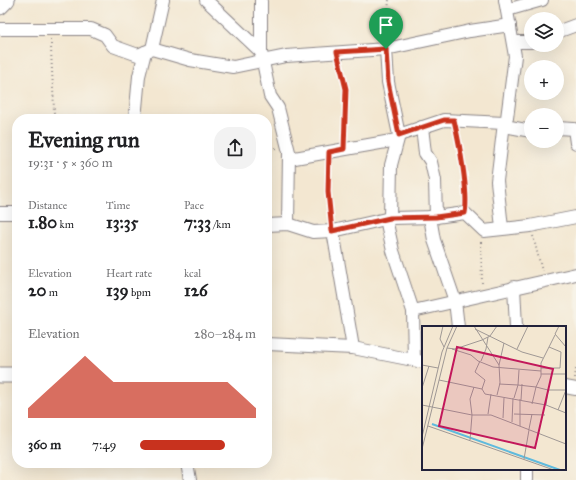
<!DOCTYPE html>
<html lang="en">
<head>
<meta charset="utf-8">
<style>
  :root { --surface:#fff; --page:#f2f2f2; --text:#202124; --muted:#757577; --accent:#c8321e }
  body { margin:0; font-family:"IM FELL Great Primer",serif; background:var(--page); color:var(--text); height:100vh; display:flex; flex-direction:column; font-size:15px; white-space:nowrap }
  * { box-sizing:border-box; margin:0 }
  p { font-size:13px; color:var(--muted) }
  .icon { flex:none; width:22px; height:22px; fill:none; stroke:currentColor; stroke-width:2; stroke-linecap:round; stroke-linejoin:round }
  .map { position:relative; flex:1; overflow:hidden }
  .details { position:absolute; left:12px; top:114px; width:260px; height:354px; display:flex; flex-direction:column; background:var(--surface); border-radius:16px; box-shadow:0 4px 16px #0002 }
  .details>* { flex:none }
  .buttons { position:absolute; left:524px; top:12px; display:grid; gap:8px }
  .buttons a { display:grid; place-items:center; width:40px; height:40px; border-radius:50%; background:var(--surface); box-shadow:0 4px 16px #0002; font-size:20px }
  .pin { position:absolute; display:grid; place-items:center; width:34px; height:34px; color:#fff; margin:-41px -17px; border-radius:50% 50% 50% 0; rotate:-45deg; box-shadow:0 0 4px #0007 }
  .pin .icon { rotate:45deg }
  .round { display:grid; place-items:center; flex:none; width:42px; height:42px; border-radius:16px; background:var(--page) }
  .headline { display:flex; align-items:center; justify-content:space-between; height:68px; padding:0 16px }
  h1 { font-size:22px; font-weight:800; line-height:30px }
  .metrics { display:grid; grid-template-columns:repeat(3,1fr); gap:6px; height:68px; padding:4px 16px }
  .metrics div { display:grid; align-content:center }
  .metrics b { font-size:17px; font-weight:800 }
  .metrics small { font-size:11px; font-weight:400 }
  .metrics p { font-size:11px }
  .chart { height:112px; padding:8px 16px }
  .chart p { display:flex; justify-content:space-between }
  .chart svg { width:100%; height:72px; margin-top:4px; fill:var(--accent); opacity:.7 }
  ul { padding:0 16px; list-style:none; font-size:13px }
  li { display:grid; grid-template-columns:64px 48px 1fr; align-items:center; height:30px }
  li i { height:10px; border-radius:5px; background:var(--accent) }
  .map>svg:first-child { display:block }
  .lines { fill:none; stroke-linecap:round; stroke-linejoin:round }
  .minor-casing { stroke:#8a8486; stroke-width:14 }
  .tertiary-casing { stroke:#8a8486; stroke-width:17 }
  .path { stroke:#8a8486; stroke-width:2; stroke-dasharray:1 3; stroke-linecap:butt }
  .minor { stroke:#fff; stroke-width:12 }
  .tertiary { stroke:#fff; stroke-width:15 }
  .route-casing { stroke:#fff; stroke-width:8 }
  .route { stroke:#c8321e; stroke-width:5 }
  .inset-river { fill:none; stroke:#5fbadd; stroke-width:2 }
  .inset-road { fill:none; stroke:#9f9895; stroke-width:1 }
  .view { fill:#c2185b; fill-opacity:0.15; stroke:#c2185b; stroke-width:2 }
  .inset-edge { fill:none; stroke:#22223b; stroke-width:2 }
</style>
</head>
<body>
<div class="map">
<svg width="576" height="480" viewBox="0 0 576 480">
  <rect width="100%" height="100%" fill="#f7f3e8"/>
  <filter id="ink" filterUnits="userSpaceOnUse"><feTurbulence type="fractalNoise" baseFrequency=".025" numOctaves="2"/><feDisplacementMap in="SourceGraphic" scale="8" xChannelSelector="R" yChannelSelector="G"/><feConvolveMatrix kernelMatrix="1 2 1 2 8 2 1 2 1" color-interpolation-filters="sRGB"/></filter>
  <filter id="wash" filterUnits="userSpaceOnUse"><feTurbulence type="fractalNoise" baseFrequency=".012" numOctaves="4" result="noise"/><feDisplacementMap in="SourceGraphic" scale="16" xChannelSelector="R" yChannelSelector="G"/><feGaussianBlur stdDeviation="0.9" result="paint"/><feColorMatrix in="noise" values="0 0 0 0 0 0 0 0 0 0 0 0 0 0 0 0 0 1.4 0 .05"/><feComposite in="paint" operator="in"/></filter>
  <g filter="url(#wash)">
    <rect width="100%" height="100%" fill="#f3e7d1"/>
  </g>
  <g filter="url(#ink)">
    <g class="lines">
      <g class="minor-casing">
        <g id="minor">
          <polyline points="206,0 261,52 270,96 278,108 289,152 288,224"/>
          <polyline points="505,0 515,56 507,118 504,123 510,127 531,131"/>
          <polyline points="507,10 542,0"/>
          <polyline points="0,29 91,29 105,35 113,46 138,55 152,49 190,60 233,67 286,56 386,49 470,31 510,25"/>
          <polyline points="557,32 576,25"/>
          <polyline points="513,42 531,42"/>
          <polyline points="152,49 163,0"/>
          <polyline points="386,49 388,82 399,135 444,120 504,123 497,181 502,228"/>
          <polyline points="261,52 261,0"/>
          <polyline points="135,119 139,76 145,52"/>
          <polyline points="422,127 425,153 431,162 435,180 436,217"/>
          <polyline points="557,128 574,129 576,143"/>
          <polyline points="289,159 397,140"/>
          <polyline points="0,213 17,213"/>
          <polyline points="430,217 434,240 455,301 458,327"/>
          <polyline points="390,218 391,165 399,135"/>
          <polyline points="386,219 393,251 413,311 414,360"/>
          <polyline points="267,225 288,224 313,232 333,231 390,218 436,217 465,213 484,231 530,226 576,217"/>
          <polyline points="333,231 353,348"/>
          <polyline points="514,287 516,327"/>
          <polyline points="413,311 576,274"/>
          <polyline points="267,344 353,348 423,362"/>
          <polyline points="565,387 576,389"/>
          <polyline points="187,463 190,480"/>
          <polyline points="527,469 527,480"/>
        </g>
      </g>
      <g class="tertiary-casing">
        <g id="tertiary">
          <polyline points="0,7 7,0"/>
          <polyline points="0,375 17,375"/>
        </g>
      </g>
      <g class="path">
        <polyline points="386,37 389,0"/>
        <path d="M 51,40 C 51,66 54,92 54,119"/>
        <polyline points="340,63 346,89 345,138"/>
        <polyline points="457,131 465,202"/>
        <polyline points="267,149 277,148"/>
        <polyline points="328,163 328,192 331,221"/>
        <polyline points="533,236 542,271"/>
        <polyline points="481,242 482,284"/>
        <polyline points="575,378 576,369"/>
      </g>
      <use href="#minor" class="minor"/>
      <use href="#tertiary" class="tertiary"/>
    </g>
  </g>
  <g class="lines" filter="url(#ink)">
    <g class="route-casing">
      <path id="route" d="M 386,49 L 388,82 L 399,135 L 444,120 L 454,120 C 459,142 469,192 465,213 L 436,217 L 390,218 L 332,231 L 328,192 L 329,152 L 344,149 L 346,89 L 337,52 Z"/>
    </g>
    <use href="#route" class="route"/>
  </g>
  <g transform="translate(422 326)">
    <rect width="144" height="144" fill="#f3e7d1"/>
    <path class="inset-river" d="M 10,98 L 138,144"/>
    <path class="inset-road" d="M 21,0 L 18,13 L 22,21M 52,0 L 77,39 L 78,57 L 75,69M 137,0 L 133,8 L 144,21M 53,3 L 100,26 L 121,32M 25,22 L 33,23 L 60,14 L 68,10 L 75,0M 30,23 L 49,29 L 56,35 L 71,41 L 119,45M 95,23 L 106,0M 58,35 L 53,46 L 63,54 L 60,63M 59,35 L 64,23 L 66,11M 0,39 L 16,42M 77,39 L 82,17M 119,42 L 138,42 L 139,26 L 127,21M 97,44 L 96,59 L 114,61 L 110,78M 119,48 L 144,48M 17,54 L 60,63 L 63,68 L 124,79 L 144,87M 77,58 L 96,59M 0,62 L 7,40M 126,64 L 144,64 L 136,84M 92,72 L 96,59M 99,74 L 100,58M 0,79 L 50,89 L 69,89 L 144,118M 124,79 L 126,64 L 114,61 L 119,50 L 119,37 L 133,9M 66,88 L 69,68M 92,88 L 123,89M 81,92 L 82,72M 90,96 L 91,72M 6,100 L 132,144M 98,100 L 98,73M 107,103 L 110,88M 0,111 L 20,26 L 31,0M 48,114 L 50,89 L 48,73 L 52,61M 0,123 L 25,22 L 35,0M 102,133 L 107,104"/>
    <path class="view" d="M 35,21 L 131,43 L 113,122 L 17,100 Z"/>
    <rect width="144" height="144" class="inset-edge"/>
  </g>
</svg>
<div class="buttons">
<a><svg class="icon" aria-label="layers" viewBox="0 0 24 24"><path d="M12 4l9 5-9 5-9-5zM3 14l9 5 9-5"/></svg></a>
<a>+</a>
<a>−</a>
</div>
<div class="pin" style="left:386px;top:49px;background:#1e9e55"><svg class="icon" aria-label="arrive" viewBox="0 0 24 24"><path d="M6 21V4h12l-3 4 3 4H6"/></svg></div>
<section class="details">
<div class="headline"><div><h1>Evening run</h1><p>19:31 · 5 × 360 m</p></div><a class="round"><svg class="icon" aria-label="share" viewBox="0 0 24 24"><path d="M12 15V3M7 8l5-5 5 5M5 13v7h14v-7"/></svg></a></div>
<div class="metrics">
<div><p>Distance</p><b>1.80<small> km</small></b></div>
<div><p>Time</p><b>13:35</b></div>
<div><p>Pace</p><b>7:33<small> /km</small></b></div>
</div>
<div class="metrics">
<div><p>Elevation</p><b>20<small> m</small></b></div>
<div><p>Heart rate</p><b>139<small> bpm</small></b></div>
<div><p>kcal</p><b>126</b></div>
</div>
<div class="chart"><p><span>Elevation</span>280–284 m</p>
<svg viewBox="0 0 160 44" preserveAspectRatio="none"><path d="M0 44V38L10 30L20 22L30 14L40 6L50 14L60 22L70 22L80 22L90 22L100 22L110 22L120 22L130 22L140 22L150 30L160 38V44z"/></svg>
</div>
<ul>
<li><b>360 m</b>7:49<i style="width:73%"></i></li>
</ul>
</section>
</div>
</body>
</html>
